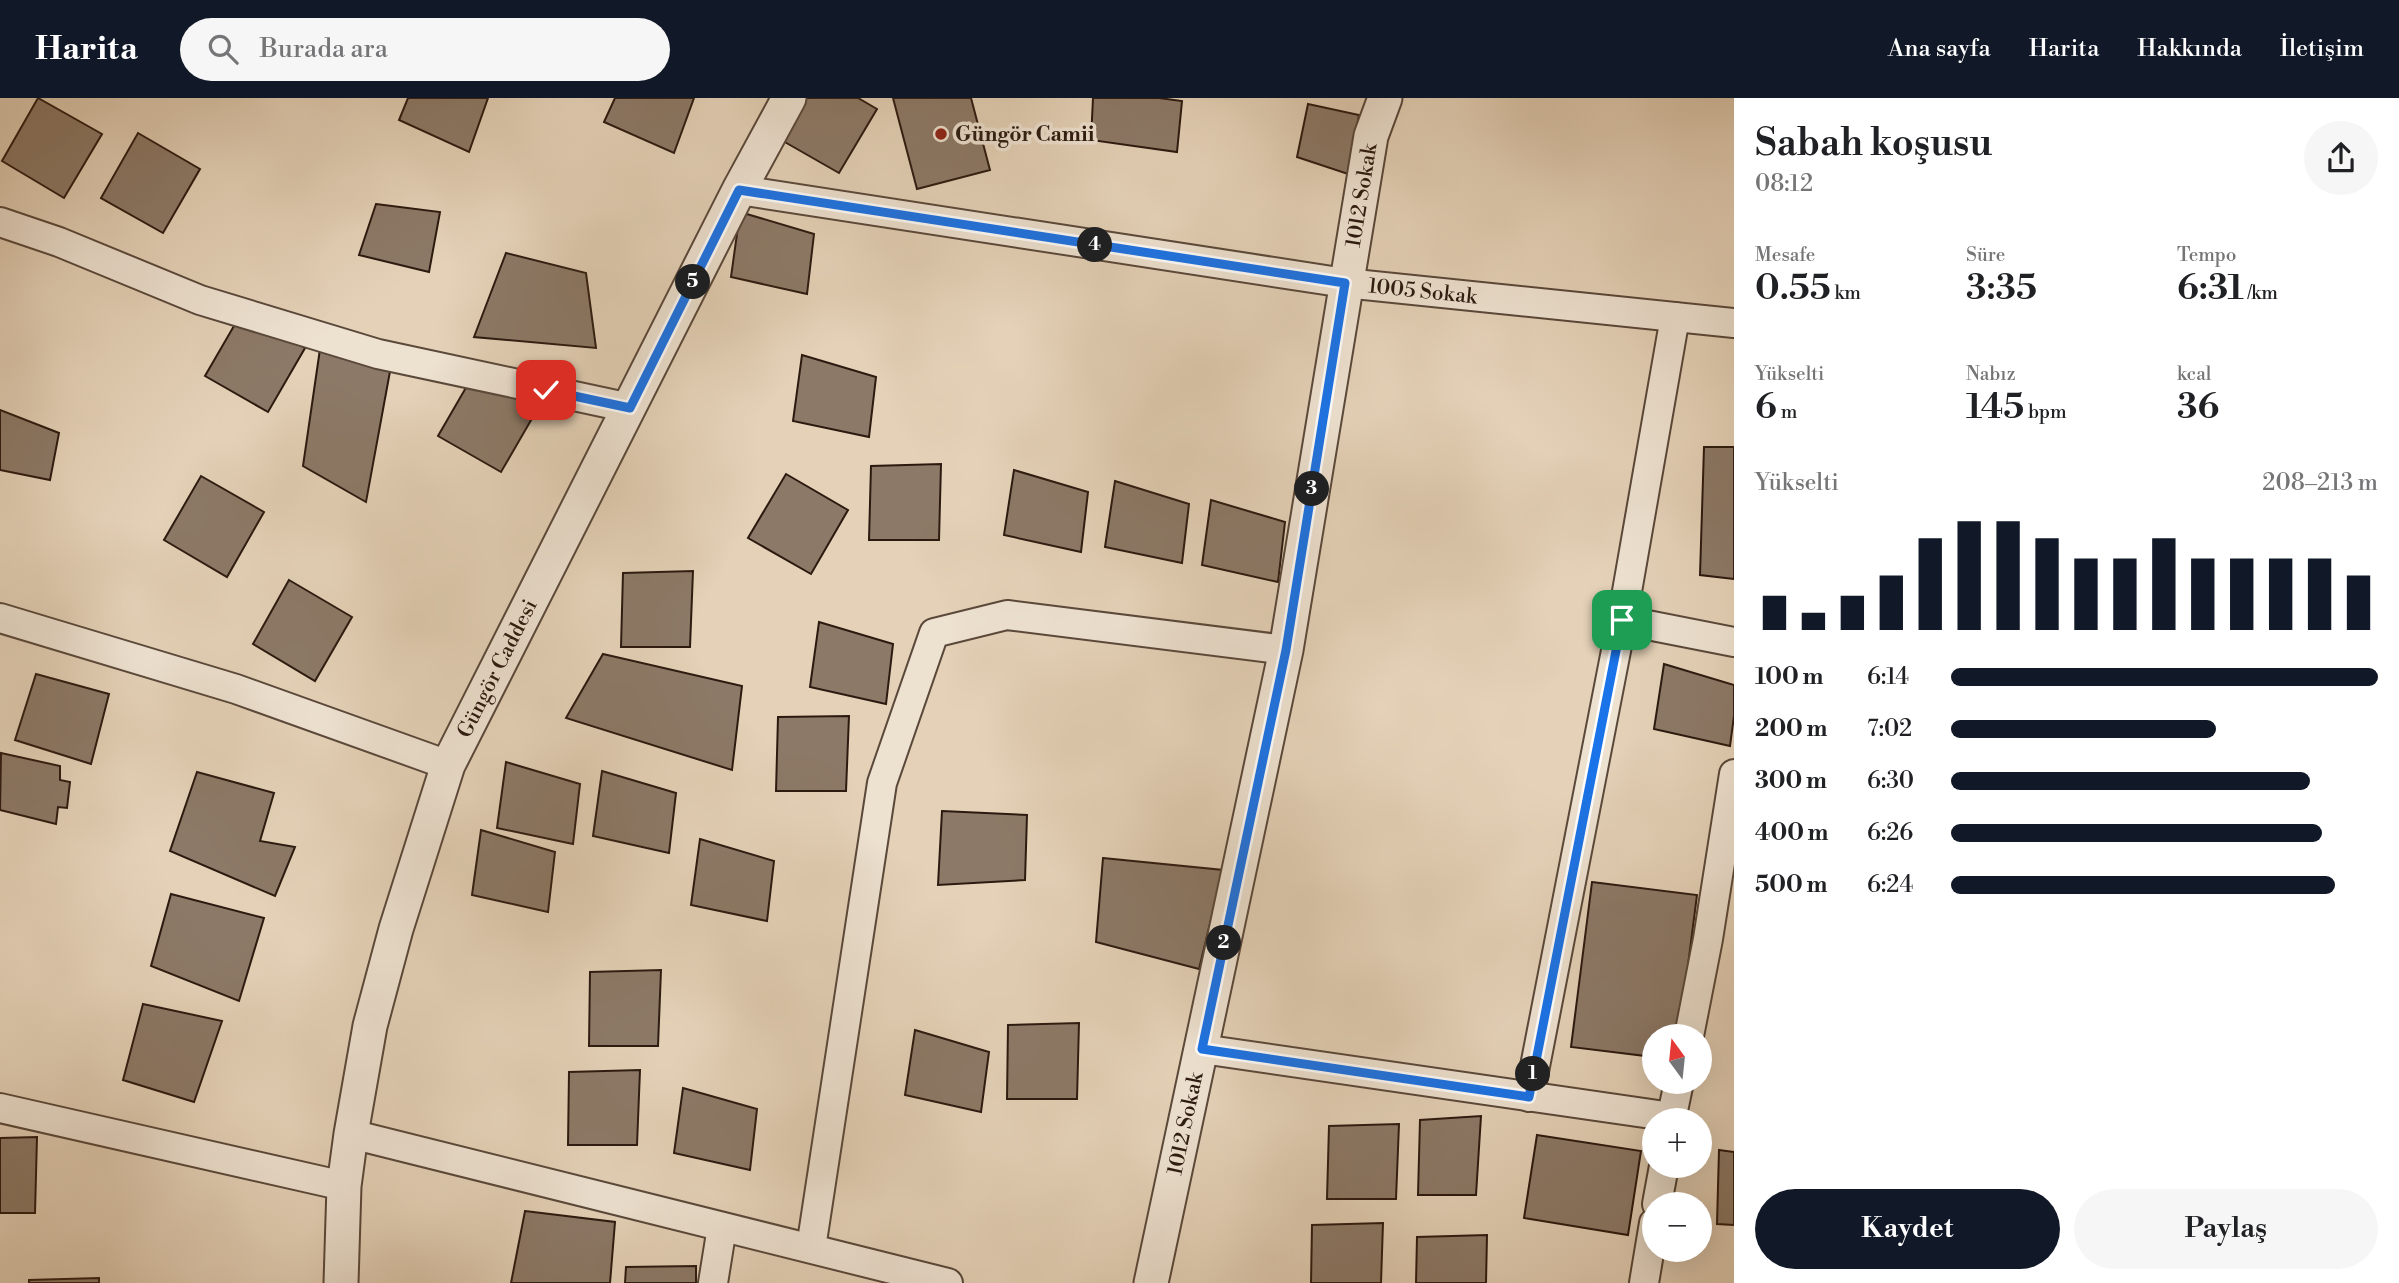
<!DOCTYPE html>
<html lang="tr">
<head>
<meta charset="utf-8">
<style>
  :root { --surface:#fff; --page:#f6f6f6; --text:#202124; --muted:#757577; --accent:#111827 }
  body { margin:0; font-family:"Libre Bodoni",serif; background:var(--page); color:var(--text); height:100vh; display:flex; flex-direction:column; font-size:26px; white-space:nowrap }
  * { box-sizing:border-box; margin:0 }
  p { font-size:23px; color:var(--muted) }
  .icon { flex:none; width:38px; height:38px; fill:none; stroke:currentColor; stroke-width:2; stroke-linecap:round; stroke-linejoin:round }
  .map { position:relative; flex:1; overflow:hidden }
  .side { display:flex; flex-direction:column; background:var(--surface); width:665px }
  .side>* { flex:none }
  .needle { width:46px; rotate:345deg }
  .fabs { position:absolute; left:1642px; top:926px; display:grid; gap:14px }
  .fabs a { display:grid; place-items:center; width:70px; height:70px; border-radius:50%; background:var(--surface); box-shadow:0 7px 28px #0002; font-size:35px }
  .pin { position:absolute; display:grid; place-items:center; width:60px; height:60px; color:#fff; margin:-30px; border-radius:14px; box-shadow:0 4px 10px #0006 }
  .km { position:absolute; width:35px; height:35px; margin:-18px; border-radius:50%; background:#222; color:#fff; font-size:19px; line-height:35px; text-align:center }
  .round { display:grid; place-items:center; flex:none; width:74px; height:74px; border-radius:37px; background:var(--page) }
  .headline { display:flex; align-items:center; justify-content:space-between; height:119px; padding:0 21px }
  h1 { font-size:38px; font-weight:600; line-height:52px }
  .metrics { display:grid; grid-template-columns:repeat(3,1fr); gap:10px; height:119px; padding:7px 21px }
  .metrics div { display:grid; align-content:center }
  .metrics b { font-size:35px; font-weight:600 }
  .metrics small { font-size:19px; font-weight:400 }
  .metrics p { font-size:19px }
  .chart { height:196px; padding:14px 21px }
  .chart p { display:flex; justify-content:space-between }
  .chart svg { width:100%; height:126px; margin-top:7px; stroke:var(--accent); stroke-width:6 }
  .primary-button { display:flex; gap:14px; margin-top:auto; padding:14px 21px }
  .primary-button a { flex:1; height:80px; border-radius:42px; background:var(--accent); color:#fff; font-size:28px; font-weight:600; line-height:80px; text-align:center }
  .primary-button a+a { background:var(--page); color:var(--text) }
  ul { padding:0 21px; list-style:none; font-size:23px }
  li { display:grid; grid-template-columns:112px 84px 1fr; align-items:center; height:52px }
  li i { height:18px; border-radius:9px; background:var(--accent) }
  header { display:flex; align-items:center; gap:42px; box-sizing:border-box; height:98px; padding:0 35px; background:var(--accent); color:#fff }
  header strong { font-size:33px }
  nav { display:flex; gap:38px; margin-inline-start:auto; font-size:24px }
  .search { width:490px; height:63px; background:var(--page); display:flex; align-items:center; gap:18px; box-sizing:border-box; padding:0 24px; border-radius:38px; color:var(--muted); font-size:26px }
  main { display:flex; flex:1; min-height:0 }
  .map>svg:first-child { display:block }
  .building { fill:#8c7967; stroke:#2c1a10; stroke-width:2 }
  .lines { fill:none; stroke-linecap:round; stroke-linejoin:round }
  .minor-casing { stroke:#5a483a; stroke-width:32 }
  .tertiary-casing { stroke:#5a483a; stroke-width:37 }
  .minor { stroke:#ede1d0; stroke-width:28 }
  .tertiary { stroke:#ede1d0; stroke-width:33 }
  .route-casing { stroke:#fff; stroke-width:14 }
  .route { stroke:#1a73e8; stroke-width:9 }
  .poi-dot { fill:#8f2418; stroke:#ede1d0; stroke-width:2.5 }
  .labels { text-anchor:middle; stroke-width:7; stroke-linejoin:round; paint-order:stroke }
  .poi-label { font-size:21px; font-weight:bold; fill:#2c1a10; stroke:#ede1d0; text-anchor:start }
  .street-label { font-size:21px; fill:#2c1a10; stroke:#ede1d0 }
</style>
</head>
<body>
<header>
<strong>Harita</strong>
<div class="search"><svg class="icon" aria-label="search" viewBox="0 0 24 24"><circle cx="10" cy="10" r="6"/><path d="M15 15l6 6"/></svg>Burada ara</div>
<nav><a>Ana sayfa</a><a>Harita</a><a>Hakkında</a><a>İletişim</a></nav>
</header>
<main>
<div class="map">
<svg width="1734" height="1185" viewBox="0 0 1734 1185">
  <rect width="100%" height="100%" fill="#e4d1b7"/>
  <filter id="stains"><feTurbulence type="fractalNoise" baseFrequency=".00286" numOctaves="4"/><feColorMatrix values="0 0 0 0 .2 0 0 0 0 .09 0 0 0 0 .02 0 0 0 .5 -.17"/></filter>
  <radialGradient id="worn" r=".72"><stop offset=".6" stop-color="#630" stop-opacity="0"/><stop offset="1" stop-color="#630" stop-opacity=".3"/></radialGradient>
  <g class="building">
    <polygon points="38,0 102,36 64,100 2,63"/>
    <polygon points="408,0 488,0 469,54 399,22"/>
    <polygon points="615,0 694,0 674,55 604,24"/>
    <polygon points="799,0 858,0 877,11 839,75 776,39"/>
    <polygon points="893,0 971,0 990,72 917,91"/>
    <polygon points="1093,0 1159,0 1182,3 1177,54 1091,42"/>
    <polygon points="1308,6 1359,17 1348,76 1297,59"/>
    <polygon points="138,35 200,71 163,135 101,100"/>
    <polygon points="376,106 440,114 429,174 359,157"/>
    <polygon points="740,114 814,136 807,196 731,179"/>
    <polygon points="506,155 586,175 596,250 474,239"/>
    <polygon points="242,214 305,250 268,314 205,278"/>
    <polygon points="320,251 391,268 366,404 303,368"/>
    <polygon points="802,257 876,279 869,339 793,323"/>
    <polygon points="475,274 538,310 501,374 438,338"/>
    <polygon points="0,312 59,335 50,382 0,372"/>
    <polygon points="1704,349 1734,349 1734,481 1700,477"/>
    <polygon points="941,366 939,442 869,442 871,368"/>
    <polygon points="1014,372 1088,394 1081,454 1004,437"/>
    <polygon points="786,376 848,412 811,476 748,440"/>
    <polygon points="201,378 264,414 227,479 164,442"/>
    <polygon points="1115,383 1189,406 1182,465 1105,449"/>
    <polygon points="1211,402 1285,424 1278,484 1202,467"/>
    <polygon points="693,473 690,549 621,549 623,475"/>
    <polygon points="289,482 352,519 315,583 253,546"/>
    <polygon points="819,524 893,546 886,606 810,589"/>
    <polygon points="603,556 742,588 732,672 566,620"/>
    <polygon points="1664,566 1734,587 1734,618 1730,648 1654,631"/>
    <polygon points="36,576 109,596 91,666 15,642"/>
    <polygon points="849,618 846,693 776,693 778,619"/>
    <polygon points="1,655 60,668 60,682 70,684 67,710 58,709 56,726 0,712"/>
    <polygon points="506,664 580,686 573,746 497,730"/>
    <polygon points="602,673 676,695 669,755 593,738"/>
    <polygon points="197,674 274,695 260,743 295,749 275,798 170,753"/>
    <polygon points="942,713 1027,717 1025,782 938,787"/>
    <polygon points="481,732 555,754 548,814 472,797"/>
    <polygon points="700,741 774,763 767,823 691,807"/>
    <polygon points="1103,760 1223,772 1199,871 1096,844"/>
    <polygon points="1592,784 1697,797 1679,938 1654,938 1654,959 1571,949"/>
    <polygon points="171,796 264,820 239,903 151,868"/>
    <polygon points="661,872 658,948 589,948 590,874"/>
    <polygon points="143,906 222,923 194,1004 123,982"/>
    <polygon points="1079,925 1077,1001 1007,1001 1008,927"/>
    <polygon points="915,932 989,954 981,1014 905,997"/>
    <polygon points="640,972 637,1047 568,1047 569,974"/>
    <polygon points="683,990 757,1011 750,1072 674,1055"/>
    <polygon points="1481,1018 1476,1097 1418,1097 1420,1022"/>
    <polygon points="1399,1026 1396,1101 1327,1101 1329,1028"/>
    <polygon points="1537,1037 1641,1053 1628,1137 1524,1120"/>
    <polygon points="37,1039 35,1115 0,1115 0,1040"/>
    <polygon points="1719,1052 1734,1054 1734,1127 1717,1126"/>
    <polygon points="525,1113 615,1124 610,1185 511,1185"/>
    <polygon points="1383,1125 1381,1185 1311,1185 1312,1127"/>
    <polygon points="1487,1137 1486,1185 1416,1185 1417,1139"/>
    <polygon points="696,1168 696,1185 625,1185 626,1169"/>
    <polygon points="99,1180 99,1185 29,1185 29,1182"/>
  </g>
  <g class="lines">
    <g class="minor-casing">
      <g id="minor">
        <path id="s1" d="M 739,92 L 1345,185 L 1734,225"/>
        <polyline points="0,124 59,144 200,202 378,256 630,310"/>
        <polyline points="0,520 236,591 448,667"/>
        <polyline points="1622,522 1734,544"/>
        <polyline points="1689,938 1708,841 1734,676"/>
        <polyline points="1202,951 1672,1019"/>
        <polyline points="1529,999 1622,522 1675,219"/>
        <polyline points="0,1010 344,1088"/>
        <polyline points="1671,1022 1679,984"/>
        <polyline points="351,1036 948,1185"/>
        <polyline points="1657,1106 1664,1068"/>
        <polyline points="811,1150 882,685 934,535 1007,517 1286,552"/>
        <polyline points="713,1185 722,1129"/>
        <polyline points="1644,1185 1654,1125"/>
      </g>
    </g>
    <g class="tertiary-casing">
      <g id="tertiary">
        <path id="s2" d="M 341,1185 L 344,1088 L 351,1036 L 370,928 L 396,831 L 448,667 L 739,92 L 789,0"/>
        <path id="s3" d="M 1151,1185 L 1286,552 L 1371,38 L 1385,0"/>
      </g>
    </g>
    <use href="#minor" class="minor"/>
    <use href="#tertiary" class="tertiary"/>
  </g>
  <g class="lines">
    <g class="route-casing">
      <polyline id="route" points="546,292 630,310 739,92 1345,185 1286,552 1202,951 1529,999 1622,522"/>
    </g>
    <use href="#route" class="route"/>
  </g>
  <circle class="poi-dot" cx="941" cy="36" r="7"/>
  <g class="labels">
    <g class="poi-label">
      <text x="955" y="43">Güngör Camii</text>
    </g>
    <g class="street-label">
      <text dy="7" stroke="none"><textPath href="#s3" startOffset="1108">1012 Sokak</textPath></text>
      <text dy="7" stroke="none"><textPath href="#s1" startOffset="691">1005 Sokak</textPath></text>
      <text dy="7" stroke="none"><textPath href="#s2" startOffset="640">Güngör Caddesi</textPath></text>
      <text dy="7" stroke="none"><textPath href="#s3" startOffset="163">1012 Sokak</textPath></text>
    </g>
  </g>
  <rect width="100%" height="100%" filter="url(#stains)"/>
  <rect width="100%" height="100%" fill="url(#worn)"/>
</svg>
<div class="fabs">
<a><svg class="needle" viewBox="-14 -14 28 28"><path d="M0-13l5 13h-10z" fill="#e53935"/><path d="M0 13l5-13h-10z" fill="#757577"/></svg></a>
<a>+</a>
<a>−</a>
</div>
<div class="pin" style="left:1622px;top:522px;background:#1e9e55"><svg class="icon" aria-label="arrive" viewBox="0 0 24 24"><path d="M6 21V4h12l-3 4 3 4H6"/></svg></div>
<div class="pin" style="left:546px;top:292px;background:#d93025"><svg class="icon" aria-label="check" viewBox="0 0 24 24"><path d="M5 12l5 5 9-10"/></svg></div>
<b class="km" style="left:1533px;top:976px">1</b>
<b class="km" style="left:1224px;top:845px">2</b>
<b class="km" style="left:1312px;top:391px">3</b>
<b class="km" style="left:1095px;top:147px">4</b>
<b class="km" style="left:693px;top:184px">5</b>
</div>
<section class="side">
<div class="headline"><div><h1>Sabah koşusu</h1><p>08:12</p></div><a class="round"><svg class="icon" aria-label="share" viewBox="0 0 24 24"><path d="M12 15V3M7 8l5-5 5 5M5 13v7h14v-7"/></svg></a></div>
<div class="metrics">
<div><p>Mesafe</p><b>0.55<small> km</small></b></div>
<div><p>Süre</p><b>3:35</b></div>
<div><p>Tempo</p><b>6:31<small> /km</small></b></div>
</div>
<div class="metrics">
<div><p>Yükselti</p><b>6<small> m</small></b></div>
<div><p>Nabız</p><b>145<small> bpm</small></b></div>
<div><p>kcal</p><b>36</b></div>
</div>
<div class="chart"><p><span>Yükselti</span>208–213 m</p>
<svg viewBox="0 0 160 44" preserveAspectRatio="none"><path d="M5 44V32M15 44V38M25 44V32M35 44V25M45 44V12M55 44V6M65 44V6M75 44V12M85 44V19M95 44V19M105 44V12M115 44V19M125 44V19M135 44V19M145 44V19M155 44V25"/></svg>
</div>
<ul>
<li><b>100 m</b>6:14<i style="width:100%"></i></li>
<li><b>200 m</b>7:02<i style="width:62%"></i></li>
<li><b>300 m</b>6:30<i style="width:84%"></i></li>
<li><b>400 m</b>6:26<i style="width:87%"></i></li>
<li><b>500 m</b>6:24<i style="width:90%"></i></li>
</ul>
<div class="primary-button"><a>Kaydet</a><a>Paylaş</a></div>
</section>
</main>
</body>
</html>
